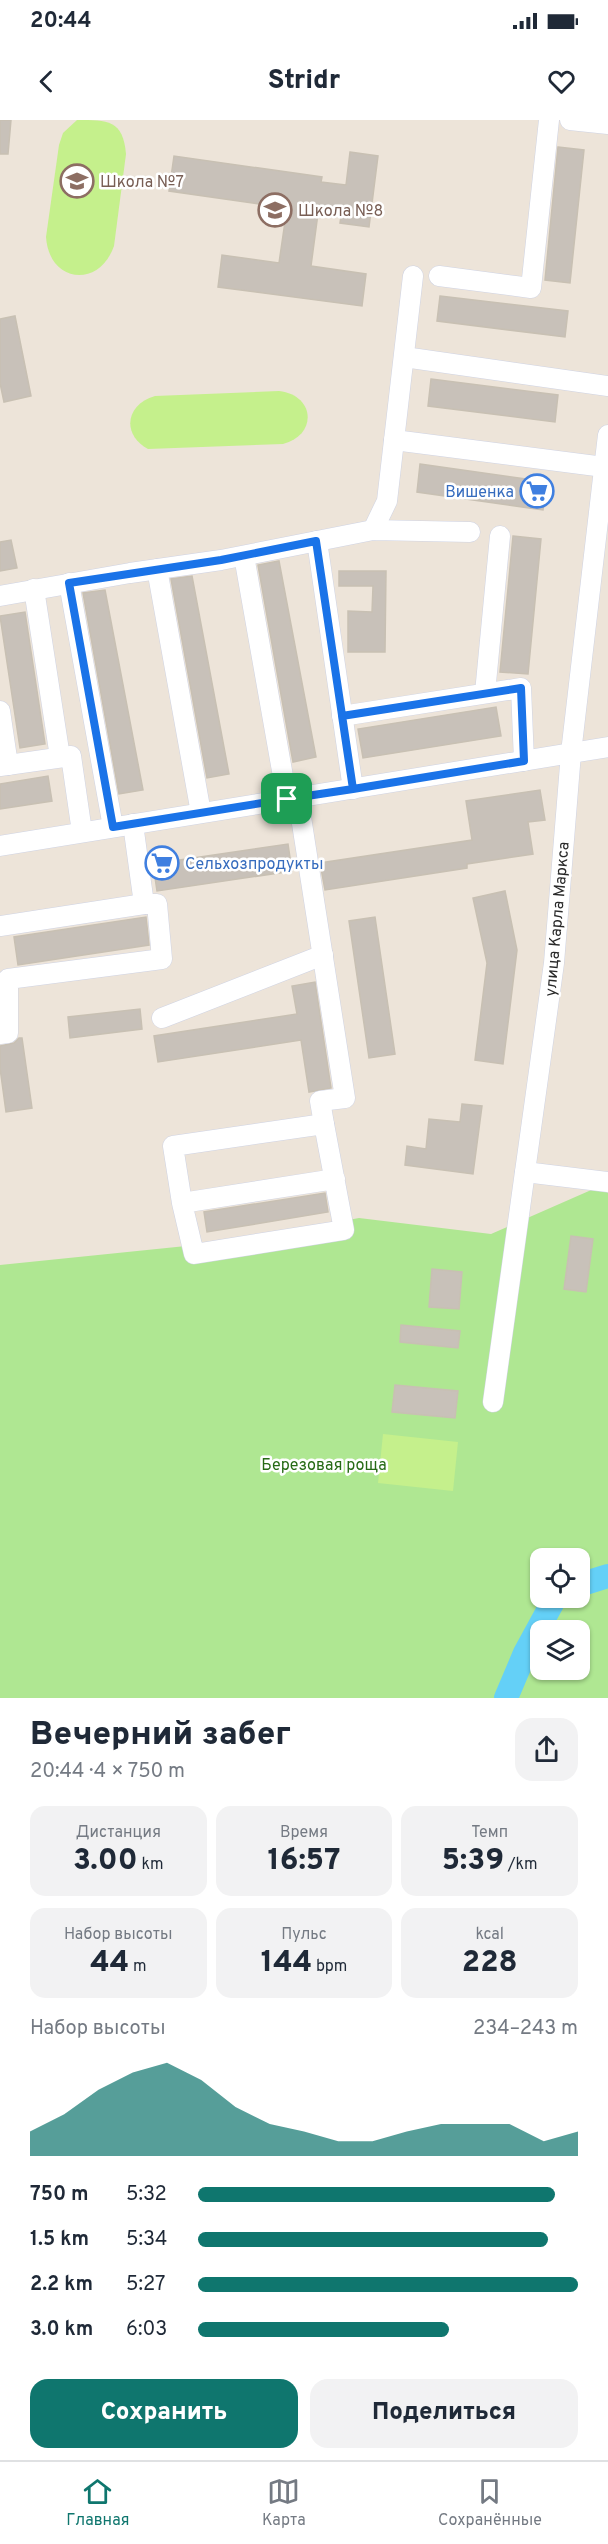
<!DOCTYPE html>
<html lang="ru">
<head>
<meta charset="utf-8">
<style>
  :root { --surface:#fff; --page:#f2f2f3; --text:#1f2937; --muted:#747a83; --line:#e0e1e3; --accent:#0f766e }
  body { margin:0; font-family:Overpass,sans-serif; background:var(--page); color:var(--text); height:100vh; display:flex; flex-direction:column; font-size:22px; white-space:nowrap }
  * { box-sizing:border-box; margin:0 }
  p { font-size:20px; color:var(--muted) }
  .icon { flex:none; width:33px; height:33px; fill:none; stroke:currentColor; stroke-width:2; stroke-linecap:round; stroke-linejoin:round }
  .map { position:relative; height:1578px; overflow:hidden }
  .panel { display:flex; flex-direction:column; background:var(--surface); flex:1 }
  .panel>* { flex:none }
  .buttons { position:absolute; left:530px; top:1428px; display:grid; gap:12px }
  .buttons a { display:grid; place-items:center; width:60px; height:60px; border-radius:12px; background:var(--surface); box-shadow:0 2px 4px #0004; font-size:30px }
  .pin { position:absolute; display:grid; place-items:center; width:51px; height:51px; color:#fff; margin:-26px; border-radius:12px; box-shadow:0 3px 9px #0006 }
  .round { display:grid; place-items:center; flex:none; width:63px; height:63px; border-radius:18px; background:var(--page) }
  .summary { display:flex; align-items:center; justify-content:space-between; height:102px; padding:0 30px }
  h1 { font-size:33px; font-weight:800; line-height:45px }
  .stats { display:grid; grid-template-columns:repeat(3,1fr); gap:9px; height:102px; padding:6px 30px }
  .stats div { display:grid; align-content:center; border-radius:15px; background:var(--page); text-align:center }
  .stats b { font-size:30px; font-weight:800 }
  .stats small { font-size:16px; font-weight:400 }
  .stats p { font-size:16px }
  .chart { height:168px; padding:12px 30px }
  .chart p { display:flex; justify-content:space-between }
  .chart svg { width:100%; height:108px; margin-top:6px; fill:var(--accent); opacity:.7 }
  .cta { display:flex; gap:12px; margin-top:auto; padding:12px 30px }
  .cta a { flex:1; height:69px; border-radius:18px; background:var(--accent); color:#fff; font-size:24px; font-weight:800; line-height:69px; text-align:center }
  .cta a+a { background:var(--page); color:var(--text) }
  ul { padding:0 30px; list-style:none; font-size:20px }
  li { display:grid; grid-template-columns:96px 72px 1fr; align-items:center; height:45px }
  li i { height:15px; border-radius:8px; background:var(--accent) }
  .status { display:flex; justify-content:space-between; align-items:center; height:42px; padding:0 30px; background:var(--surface); direction:ltr }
  .status svg { height:16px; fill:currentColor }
  header { display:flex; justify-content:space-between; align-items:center; height:78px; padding:0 30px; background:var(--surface); font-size:27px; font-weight:800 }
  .dock { display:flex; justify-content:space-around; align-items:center; height:84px; border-top:2px solid var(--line); background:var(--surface); font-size:16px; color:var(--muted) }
  .dock a { display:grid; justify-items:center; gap:3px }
  .dock .active { color:var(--accent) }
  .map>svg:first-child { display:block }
  .green { fill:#afe792; fill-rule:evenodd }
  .pitch { fill:#c5f08c }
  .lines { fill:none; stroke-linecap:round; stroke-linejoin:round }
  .river { stroke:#64d0f7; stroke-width:24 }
  .building { fill:#c8c1b9; stroke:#c8c0b3; stroke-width:1.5 }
  .minor-casing { stroke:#cfd3e3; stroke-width:21 }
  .minor { stroke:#fff; stroke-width:20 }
  .route-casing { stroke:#fff; stroke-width:12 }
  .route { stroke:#1a73e8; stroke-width:8 }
  .labels { text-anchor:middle; stroke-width:5; stroke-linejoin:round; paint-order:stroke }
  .education-label { font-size:16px; fill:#785e54; stroke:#fff; text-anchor:start }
  .shop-label { font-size:16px; fill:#366cbe; stroke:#fff; text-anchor:end }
  .street-label { font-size:16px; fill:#292929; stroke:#fff }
  .park-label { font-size:16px; fill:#266a15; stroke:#fff }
</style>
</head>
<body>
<div class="status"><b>20:44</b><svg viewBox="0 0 49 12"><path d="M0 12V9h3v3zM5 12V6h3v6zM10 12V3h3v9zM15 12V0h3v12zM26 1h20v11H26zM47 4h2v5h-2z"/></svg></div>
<header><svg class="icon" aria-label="back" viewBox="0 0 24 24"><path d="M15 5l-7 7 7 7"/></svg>Stridr<svg class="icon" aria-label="heart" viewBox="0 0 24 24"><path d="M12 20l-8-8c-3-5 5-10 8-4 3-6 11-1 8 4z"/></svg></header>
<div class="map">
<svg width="608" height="1578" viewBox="0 0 608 1578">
  <rect width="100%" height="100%" fill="#ede4d9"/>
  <path class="green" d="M 598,1067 L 608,1073 L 608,1578 L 0,1578 L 0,1145 L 235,1121 L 359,1098 L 491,1114 ZM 540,1438 L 579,1438 L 579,1478 L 540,1478 ZM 540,1510 L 579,1510 L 579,1550 L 540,1550 Z"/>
  <g class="pitch">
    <path d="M 77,0 C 108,0 123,0 126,34 L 114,126 C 99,169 49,163 46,117 L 59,25 L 63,13 Z"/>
    <path d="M 279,271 C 315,275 318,315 283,324 L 148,329 C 121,314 126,284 155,276 Z"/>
    <polygon points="383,1314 458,1322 453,1371 378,1363"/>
  </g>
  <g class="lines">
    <g class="river">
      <polyline points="579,1465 608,1456"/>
      <polyline points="506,1578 525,1533 555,1478"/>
    </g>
  </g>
  <g class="building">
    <polygon points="0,0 11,0 8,34 0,34"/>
    <polygon points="558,27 584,30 570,163 545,160"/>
    <polygon points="350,32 378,36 369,107 340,103 342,89 319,86 311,146 366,154 362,186 218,167 222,135 279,143 287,88 169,71 174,36 322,57 321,62 346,65"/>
    <polygon points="440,176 568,191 565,217 437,201"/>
    <polygon points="15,196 31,276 4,282 0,263 0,199"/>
    <polygon points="431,259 558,275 555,302 428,286"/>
    <polygon points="420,344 547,362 543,390 417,372"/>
    <polygon points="513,416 541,419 528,554 500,552"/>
    <polygon points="11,420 17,448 0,451 0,422"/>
    <polygon points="279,441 316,637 293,642 258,445"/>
    <polygon points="339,451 386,451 385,532 348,532 348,491 372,492 373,466 339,466"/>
    <polygon points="192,456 229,654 207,658 171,459"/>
    <polygon points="105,470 143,670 119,674 83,473"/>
    <polygon points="25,492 45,624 20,628 0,496"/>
    <polygon points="496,587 501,616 363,638 358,609"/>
    <polygon points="48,656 52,681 0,689 0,664"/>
    <polygon points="540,670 545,700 528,702 533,734 467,744 467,748 325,770 320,743 472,720 466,681"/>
    <polygon points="288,724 292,751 157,771 153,744"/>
    <polygon points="505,771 517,830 503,944 475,940 487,843 473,778"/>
    <polygon points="146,797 149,825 18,845 14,817"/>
    <polygon points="375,797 395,934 369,938 349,801"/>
    <polygon points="315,862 331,968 309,972 301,920 158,942 154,916 297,894 292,866"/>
    <polygon points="140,889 142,909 70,918 68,897"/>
    <polygon points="19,918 22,918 32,988 6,992 0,948 0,926 14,923"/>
    <polygon points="462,984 482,986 473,1054 405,1045 407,1026 426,1029 429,999 460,1002"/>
    <polygon points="325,1073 328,1092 207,1112 204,1092"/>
    <polygon points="571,1116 593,1119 586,1172 564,1169"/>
    <polygon points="432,1149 462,1152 459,1189 429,1187"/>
    <polygon points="401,1205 460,1211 458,1228 400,1222"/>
    <polygon points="395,1265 458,1271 455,1298 392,1292"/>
  </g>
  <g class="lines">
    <g class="minor-casing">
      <g id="minor">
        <polyline points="570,0 608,4"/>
        <polyline points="439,156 531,168 549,0"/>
        <polyline points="404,237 608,266"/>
        <polyline points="394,320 604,347"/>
        <polyline points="373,410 387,381 413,156"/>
        <polyline points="317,421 353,669"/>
        <polyline points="244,436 287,679"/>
        <polyline points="157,449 201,693"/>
        <polyline points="69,463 113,707"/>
        <polyline points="34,469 60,637"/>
        <polyline points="0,476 130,453 221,440 373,410 470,412"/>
        <polyline points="485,573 500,416"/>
        <polyline points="0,591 8,645"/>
        <polyline points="342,596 521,568 524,641"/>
        <polyline points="0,646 71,636 82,712"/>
        <polyline points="298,678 345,978 320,981 324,1004"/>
        <polyline points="0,726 608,627"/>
        <polyline points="0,806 144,784"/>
        <polyline points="162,898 323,835"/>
        <polyline points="0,914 8,913 8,859 162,839 157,784 144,784 133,704"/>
        <polyline points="525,1052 608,1062"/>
        <polyline points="182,1083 194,1134 344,1110 324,1004 173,1026 182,1083 335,1059"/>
        <polyline points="493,1282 554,843 571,633 608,315"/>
      </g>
    </g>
    <use href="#minor" class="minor"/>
  </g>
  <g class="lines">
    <g class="route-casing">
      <polyline id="route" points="287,679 113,707 69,463 221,440 316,421 353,669 524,641 521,568 342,596 353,669 287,679"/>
    </g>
    <use href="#route" class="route"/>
  </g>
  <defs>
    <g id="school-ring" transform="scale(1.725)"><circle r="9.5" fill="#fff" stroke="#8d6e63" stroke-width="1.5"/><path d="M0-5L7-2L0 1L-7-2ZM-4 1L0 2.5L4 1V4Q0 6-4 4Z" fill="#8d6e63"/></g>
    <g id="supermarket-ring" transform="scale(1.725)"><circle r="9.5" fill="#fff" stroke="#3f7fe0" stroke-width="1.5"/><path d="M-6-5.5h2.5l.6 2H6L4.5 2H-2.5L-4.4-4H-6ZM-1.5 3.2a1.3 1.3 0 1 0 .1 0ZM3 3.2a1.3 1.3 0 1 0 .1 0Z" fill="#3f7fe0"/></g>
  </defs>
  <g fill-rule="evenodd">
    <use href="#school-ring" x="77" y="61"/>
    <use href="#school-ring" x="275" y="90"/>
    <use href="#supermarket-ring" x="537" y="371"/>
    <use href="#supermarket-ring" x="162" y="743"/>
  </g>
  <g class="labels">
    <g class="education-label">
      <text x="100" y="67">Школа №7</text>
      <text x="298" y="96">Школа №8</text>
    </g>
    <g class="shop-label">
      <text x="514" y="377">Вишенка</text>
      <text x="185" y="749" text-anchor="start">Сельхозпродукты</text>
    </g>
    <g class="street-label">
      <text transform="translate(556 799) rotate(-85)" y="6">улица Карла Маркса</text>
    </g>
    <g class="park-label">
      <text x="324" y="1350">Березовая роща</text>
    </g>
  </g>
</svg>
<div class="buttons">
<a><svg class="icon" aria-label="locate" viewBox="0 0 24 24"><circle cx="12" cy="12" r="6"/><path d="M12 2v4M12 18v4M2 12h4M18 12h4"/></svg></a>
<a><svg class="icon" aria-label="layers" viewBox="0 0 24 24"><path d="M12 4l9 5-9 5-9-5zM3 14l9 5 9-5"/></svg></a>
</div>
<div class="pin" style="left:287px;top:679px;background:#1e9e55"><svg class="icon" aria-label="arrive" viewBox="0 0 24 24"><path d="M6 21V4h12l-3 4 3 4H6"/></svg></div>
</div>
<section class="panel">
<div class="summary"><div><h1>Вечерний забег</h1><p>20:44 · 4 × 750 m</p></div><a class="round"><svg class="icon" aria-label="share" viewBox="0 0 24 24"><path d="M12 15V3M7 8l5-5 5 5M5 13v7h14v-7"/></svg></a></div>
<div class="stats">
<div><p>Дистанция</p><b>3.00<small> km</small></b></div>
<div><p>Время</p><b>16:57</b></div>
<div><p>Темп</p><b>5:39<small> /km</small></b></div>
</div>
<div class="stats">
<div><p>Набор высоты</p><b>44<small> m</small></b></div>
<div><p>Пульс</p><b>144<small> bpm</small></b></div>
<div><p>kcal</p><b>228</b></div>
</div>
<div class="chart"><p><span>Набор высоты</span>234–243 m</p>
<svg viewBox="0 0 160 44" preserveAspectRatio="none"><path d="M0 44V34L10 27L20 17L30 10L40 6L50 13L60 24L70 31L80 34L90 38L100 38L110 34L120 31L130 31L140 31L150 38L160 34V44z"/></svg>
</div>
<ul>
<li><b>750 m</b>5:32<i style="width:94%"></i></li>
<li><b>1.5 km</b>5:34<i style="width:92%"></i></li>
<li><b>2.2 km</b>5:27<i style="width:100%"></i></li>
<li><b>3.0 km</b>6:03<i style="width:66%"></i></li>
</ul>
<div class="cta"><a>Сохранить</a><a>Поделиться</a></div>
</section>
<nav class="dock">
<a class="active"><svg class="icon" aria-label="home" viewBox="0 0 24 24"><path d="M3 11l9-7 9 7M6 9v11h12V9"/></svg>Главная</a>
<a><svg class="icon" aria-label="map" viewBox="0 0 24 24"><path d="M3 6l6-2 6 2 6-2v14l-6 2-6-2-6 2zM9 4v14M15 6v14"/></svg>Карта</a>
<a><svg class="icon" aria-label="saved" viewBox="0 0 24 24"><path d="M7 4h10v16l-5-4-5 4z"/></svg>Сохранённые</a>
</nav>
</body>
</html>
